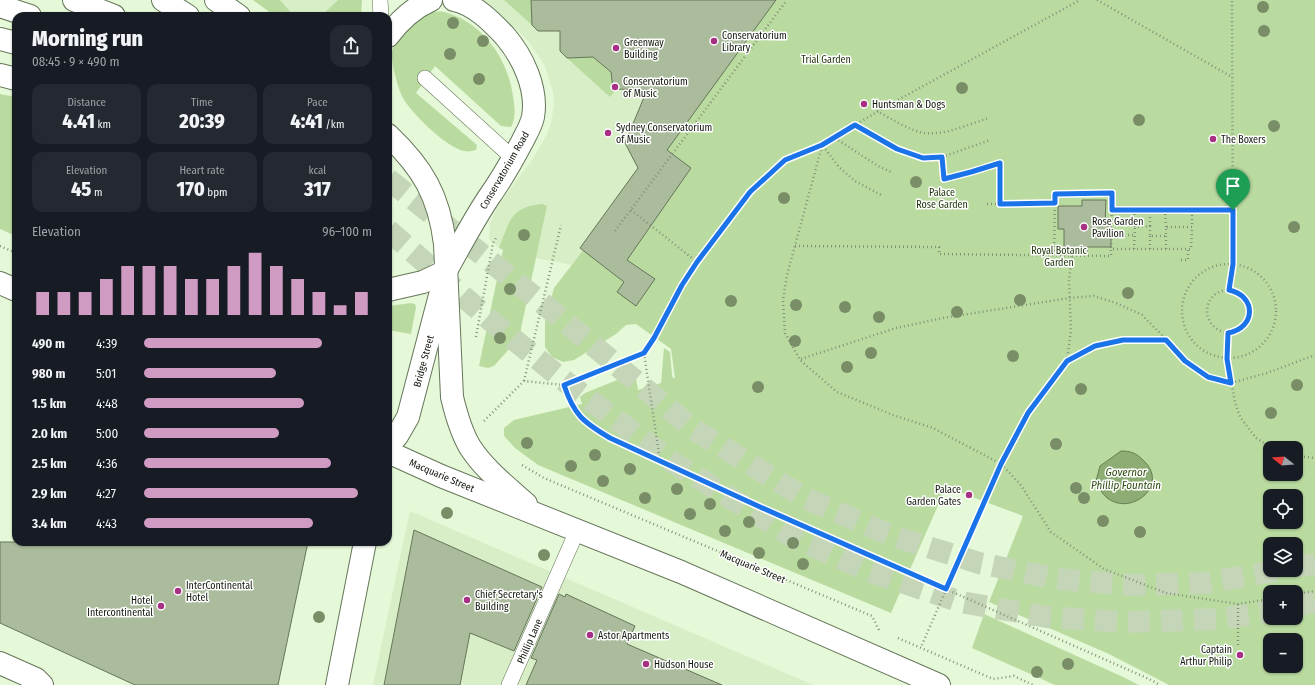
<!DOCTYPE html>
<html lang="en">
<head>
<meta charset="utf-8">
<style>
  :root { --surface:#171b24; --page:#242831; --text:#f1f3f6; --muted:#9ea1a6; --accent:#d09bc3 }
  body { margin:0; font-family:"Fira Sans Condensed",sans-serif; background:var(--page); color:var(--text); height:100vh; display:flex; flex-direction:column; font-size:15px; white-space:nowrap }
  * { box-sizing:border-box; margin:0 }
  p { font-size:13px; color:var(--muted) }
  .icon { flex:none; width:22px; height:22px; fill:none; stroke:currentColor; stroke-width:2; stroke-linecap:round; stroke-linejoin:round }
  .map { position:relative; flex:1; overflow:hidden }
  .panel { position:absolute; left:12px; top:12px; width:380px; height:534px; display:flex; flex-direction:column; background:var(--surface); border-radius:12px; box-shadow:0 1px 3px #0004 }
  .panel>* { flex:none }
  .needle { width:26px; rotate:287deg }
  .controls { position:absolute; left:1263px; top:441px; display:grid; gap:8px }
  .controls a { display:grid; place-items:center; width:40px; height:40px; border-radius:8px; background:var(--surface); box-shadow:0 1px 3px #0004; font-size:20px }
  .pin { position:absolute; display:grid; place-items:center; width:34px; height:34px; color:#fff; margin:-41px -17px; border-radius:50% 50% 50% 0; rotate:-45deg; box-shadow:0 0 4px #0007 }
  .pin .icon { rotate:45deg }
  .round { display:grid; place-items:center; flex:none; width:42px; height:42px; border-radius:12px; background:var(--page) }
  .summary { display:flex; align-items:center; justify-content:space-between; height:68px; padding:0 20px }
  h1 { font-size:22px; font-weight:800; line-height:30px }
  .stats { display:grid; grid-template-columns:repeat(3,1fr); gap:6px; height:68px; padding:4px 20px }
  .stats div { display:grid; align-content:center; border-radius:10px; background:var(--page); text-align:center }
  .stats b { font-size:20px; font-weight:800 }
  .stats small { font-size:11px; font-weight:400 }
  .stats p { font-size:11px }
  .chart { height:112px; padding:8px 20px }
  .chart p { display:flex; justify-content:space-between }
  .chart svg { width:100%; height:72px; margin-top:4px; stroke:var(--accent); stroke-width:6 }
  ul { padding:0 20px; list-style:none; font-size:13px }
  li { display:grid; grid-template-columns:64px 48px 1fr; align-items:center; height:30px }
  li i { height:10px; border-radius:5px; background:var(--accent) }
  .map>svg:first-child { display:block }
  .built { fill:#d7eec6 }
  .green { fill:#badba0; fill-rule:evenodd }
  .water { fill:#8dad74; stroke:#688054 }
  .building { fill:#aabc9c; stroke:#667659 }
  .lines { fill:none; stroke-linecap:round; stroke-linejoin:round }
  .highway-tunnel { stroke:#c5d6b8; stroke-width:22; stroke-dasharray:22 11; stroke-linecap:butt }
  .lane-casing { stroke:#657659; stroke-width:16 }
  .street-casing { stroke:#657659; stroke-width:24 }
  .secondary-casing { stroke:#657659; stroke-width:24 }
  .highway-casing { stroke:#657659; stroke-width:24 }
  .path { stroke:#84927a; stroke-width:2.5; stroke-dasharray:1 3; stroke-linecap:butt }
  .lane { stroke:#fff; stroke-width:15 }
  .street { stroke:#fff; stroke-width:22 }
  .secondary { stroke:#fff; stroke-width:22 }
  .highway { stroke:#fff; stroke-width:22 }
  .tree { fill:#798d67 }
  .route-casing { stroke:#fff; stroke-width:8 }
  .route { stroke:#1a73e8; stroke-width:5 }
  .poi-dot { fill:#a72f84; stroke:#fff; stroke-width:1.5 }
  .labels { text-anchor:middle; stroke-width:3; stroke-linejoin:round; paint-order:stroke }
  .poi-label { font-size:10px; fill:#10170b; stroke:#fff; text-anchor:start }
  .park-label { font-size:10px; fill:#21360c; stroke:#fff }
  .street-label { font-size:10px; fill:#10170b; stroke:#fff }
  .water-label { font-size:11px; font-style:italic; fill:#2e4b0e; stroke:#fff }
</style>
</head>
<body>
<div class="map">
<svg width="1315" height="685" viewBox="0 0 1315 685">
  <rect width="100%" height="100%" fill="#e5f8d7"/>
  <g class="built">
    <polygon points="280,0 338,0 321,16 294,16"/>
    <polygon points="484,0 776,0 596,232 572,265 536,258 547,206 506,228 499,248 489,239 490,224 495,212 500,203 532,160 545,138 551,124 554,104 553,92 545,66 538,55 528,41 519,32"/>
    <polygon points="410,511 813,685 373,685"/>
  </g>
  <g class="green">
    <polygon points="253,0 280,0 294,16 275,16"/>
    <polygon points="338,0 362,0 361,16 321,16"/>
    <polygon points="504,0 530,0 542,11 532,25"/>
    <path d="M 776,0 L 1315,0 L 1315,685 L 1169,685 L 1109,654 L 989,602 L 1023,516 L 946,487 L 891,613 L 538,465 L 515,448 L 504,436 L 504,428 L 514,420 L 582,404 L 580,397 L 585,393 L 627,376 L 633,376 L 636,379 L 638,390 L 661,383 L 664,348 L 670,352 L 672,375 L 673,378 L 675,378 L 671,349 L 636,324 L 626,325 L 616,334 L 574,360 L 563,362 L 552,357 L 545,347 L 545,321 L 554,288 ZM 1270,448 L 1296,448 L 1296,474 L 1270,474 ZM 1270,496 L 1296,496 L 1296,522 L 1270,522 ZM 1270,544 L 1296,544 L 1296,570 L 1270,570 ZM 1270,592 L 1296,592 L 1296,618 L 1270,618 ZM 1270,640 L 1296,640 L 1296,666 L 1270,666 Z"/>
    <path d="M 429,12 C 434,12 439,11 444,12 C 482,21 509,60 513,97 C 515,107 516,118 511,127 L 501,126 L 435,66 L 416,93 L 477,145 L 476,150 C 472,151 468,152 464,151 C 446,147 412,114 403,98 C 398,89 391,62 392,53 C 392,50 394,45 395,41 C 401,27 416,20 429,12 Z"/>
    <polygon points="579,45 614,75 612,78 613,85 617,89 610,97 567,58 576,57"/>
    <polygon points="0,94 16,97 16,236 0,229"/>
    <path d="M 542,204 L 547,206 L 519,338 L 494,366 L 488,368 L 479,366 L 503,250 L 499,248 C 509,221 511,207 542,204 Z"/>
    <polygon points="411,303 415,304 416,307 411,334 388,330 388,308 389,306"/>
    <polygon points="984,614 1123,677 1139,685 1055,685 972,648"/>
  </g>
  <path class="water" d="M 1121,451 C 1131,451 1136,453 1143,460 C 1171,485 1130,518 1106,497 C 1101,493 1099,486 1096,481 L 1100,466 Z"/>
  <g class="building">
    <polygon points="531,0 776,0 667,150 691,168 627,260 655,279 636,306 617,292 624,282 580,248 638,168 625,143 647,90 613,89 611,72 593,57 567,58 560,51 560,31 538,31 532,25"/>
    <polygon points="1082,200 1106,200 1105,224 1111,224 1111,247 1087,247 1087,254 1064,254 1064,229 1058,229 1058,206 1082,206"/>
    <polygon points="414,530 542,587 514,651 470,633 460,685 384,685"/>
    <polygon points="0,542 308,542 278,685 135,685 0,623"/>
    <polygon points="559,594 565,597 566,594 635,626 627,644 722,685 526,685 537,660 531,658"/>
  </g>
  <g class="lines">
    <g class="highway-tunnel">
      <polyline points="388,179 552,311 692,428 805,498 890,535 979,563 1057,579 1132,585 1205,583 1282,570"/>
      <polyline points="388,230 490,320 562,379 671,461 793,537 866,570 961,602 1047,617 1125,622 1222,619 1270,611"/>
      <polyline points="1296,567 1315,564"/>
      <polyline points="1296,606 1315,602"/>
    </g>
    <g class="lane-casing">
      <g id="lane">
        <polyline points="380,0 381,16"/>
        <polyline points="425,78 513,158"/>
        <polyline points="509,685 577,531"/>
      </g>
    </g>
    <g class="street-casing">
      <g id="street">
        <path d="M 388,36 C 400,20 413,8 431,0"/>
        <path d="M 446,271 C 460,246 473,221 489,197 C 501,180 512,161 522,142 C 526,134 531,126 533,117 C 538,89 523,57 505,36 C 491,21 474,4 454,0"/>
        <polyline points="0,283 16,290"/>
        <polyline points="0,663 36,679 42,685"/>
      </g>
    </g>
    <g class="secondary-casing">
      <g id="secondary">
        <path d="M 388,135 C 423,168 439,196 445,244 L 452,397 C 456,414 461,432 470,447 C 484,469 506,486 526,504"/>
        <polyline points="388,290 423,282 446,271"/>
        <polyline points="388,446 397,436 408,417 440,295"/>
        <polyline points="388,452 441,476 681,572 939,685"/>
        <polyline points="337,685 365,542"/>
      </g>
    </g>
    <g class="highway-casing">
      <g id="highway">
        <polyline points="74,0 114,16"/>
        <polyline points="163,0 188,16"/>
        <polyline points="216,0 239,16"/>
        <polyline points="0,6 30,16"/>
        <polyline points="0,39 16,43"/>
        <polyline points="0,75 16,79"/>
      </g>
    </g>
    <g class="path">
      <polyline points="1097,0 1232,77"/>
      <path d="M 877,111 C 890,118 912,132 925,133 C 947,135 969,124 989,118"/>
      <polyline points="855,125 897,149 923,158 942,157 944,179 971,173 1000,163 1000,204"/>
      <polyline points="835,138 878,166 891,172"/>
      <polyline points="822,146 787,275 783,300 785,333 800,360 837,392 893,415 933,428 1001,464 921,647"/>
      <polyline points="823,146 839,167 855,181 883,196"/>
      <polyline points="942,157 990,140"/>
      <polyline points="987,204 1055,203"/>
      <polyline points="631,210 697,262"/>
      <polyline points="1112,210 1233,210"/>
      <polyline points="1134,210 1135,227 1150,226 1150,236 1166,236 1166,227 1192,227 1192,210"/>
      <polyline points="1165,210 1166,227"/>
      <polyline points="1150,226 1150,210"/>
      <polyline points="615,231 787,0"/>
      <polyline points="1112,235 1134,235"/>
      <polyline points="0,246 16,253"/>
      <polyline points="795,246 939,247 939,254 1111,256 1111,249 1191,249 1192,227"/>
      <polyline points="1134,249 1135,227"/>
      <polyline points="1150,249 1150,236"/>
      <polyline points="1166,249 1166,236"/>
      <polyline points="1054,255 1055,194 1112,193 1111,249"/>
      <polyline points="1181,260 1188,260 1188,249"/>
      <circle cx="1229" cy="311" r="47"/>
      <circle cx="1228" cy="311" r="21"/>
      <polyline points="1229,290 1233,255 1232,0"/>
      <polyline points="1228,333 1227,359 1235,402 1240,417 1256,438 1272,448"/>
      <polyline points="476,337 493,243 496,238"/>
      <polyline points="644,353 660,461"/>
      <polyline points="801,359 896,328 943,318 1069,298 1094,296 1116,303 1142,315 1166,339"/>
      <polyline points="1067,361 1071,330 1069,281 1072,254"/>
      <polyline points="524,381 561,225"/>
      <path d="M 564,385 C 574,415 583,422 610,438 L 758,506 L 1149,679 L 1160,685"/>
      <polyline points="484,421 524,381 564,385 644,353 654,338 682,285 697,262 750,192 785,160 822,145 885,107 1080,0"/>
      <polyline points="1296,456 1315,458"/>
      <polyline points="522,465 544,478 872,616 879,630 881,630"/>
      <polyline points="1296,594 1315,591"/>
      <polyline points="1270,599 1238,604 1166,593 1104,569 1051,532 1020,484 1001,464 1028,413 1067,361 1095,346 1123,340 1167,340 1185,361 1208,377 1231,383 1267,373 1315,355"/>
      <polyline points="898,638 993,679 1014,676 1033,685"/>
      <polyline points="1238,645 1238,604"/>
    </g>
    <use href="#lane" class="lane"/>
    <use href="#street" class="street"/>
    <use href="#secondary" class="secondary"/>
    <use href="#highway" class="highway"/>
  </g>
  <g class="tree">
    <circle cx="1263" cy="7" r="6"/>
    <circle cx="453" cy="23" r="6"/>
    <circle cx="1264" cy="31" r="6"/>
    <circle cx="483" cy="41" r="6"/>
    <circle cx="450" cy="54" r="6"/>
    <circle cx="479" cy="79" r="6"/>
    <circle cx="962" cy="88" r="6"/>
    <circle cx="1139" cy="120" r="6"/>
    <circle cx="1274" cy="126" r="6"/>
    <circle cx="916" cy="182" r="6"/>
    <circle cx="784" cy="198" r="6"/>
    <circle cx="1294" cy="227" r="6"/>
    <circle cx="524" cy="235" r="6"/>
    <circle cx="510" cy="289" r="6"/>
    <circle cx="1128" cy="293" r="6"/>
    <circle cx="1020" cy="300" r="6"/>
    <circle cx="731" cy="301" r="6"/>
    <circle cx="796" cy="305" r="6"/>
    <circle cx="845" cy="307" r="6"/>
    <circle cx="957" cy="312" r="6"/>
    <circle cx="879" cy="317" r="6"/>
    <circle cx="500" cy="338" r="6"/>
    <circle cx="795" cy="341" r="6"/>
    <circle cx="871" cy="353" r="6"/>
    <circle cx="1013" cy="356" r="6"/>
    <circle cx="847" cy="367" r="6"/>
    <circle cx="1297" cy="385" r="6"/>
    <circle cx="758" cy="387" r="6"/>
    <circle cx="1081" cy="389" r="6"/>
    <circle cx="1271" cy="413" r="6"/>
    <circle cx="527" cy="443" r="6"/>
    <circle cx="1056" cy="444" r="6"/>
    <circle cx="595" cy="455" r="6"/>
    <circle cx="571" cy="466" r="6"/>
    <circle cx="630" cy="469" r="6"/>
    <circle cx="603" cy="481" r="6"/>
    <circle cx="1076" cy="488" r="6"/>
    <circle cx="677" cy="489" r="6"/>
    <circle cx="645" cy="498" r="6"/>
    <circle cx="1084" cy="498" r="6"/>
    <circle cx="710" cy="504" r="6"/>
    <circle cx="447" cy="513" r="6"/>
    <circle cx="690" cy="514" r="6"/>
    <circle cx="1103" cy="521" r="6"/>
    <circle cx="749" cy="522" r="6"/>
    <circle cx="725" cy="531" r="6"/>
    <circle cx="1140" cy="532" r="6"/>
    <circle cx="793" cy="543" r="6"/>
    <circle cx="759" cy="553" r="6"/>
    <circle cx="544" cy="555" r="6"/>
    <circle cx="803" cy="564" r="6"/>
    <circle cx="319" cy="617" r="6"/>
    <circle cx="1068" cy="664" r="6"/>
    <circle cx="1037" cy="672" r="6"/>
  </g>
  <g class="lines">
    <g class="route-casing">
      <path id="route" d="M 855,125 L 897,149 L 923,158 L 942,157 L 944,179 L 971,172 L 1000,163 L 1000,204 L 1055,203 L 1055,194 L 1112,193 L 1112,210 L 1233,210 L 1233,264 L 1229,290 C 1257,296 1256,328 1228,333 L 1227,359 L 1231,383 L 1208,377 L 1185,361 L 1166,340 L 1123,340 L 1095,346 L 1067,361 L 1028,413 L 1001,464 L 946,589 L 758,506 L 610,438 C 583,422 574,415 564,385 L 644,353 L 654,338 L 682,285 L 697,262 L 750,192 L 785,160 L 822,145 Z"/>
    </g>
    <use href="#route" class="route"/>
  </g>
  <g class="poi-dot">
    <circle cx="714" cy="41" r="4"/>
    <circle cx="616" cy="48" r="4"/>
    <circle cx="615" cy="87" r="4"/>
    <circle cx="864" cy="104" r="4"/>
    <circle cx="608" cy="133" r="4"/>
    <circle cx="1213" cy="139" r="4"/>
    <circle cx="1084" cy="227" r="4"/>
    <circle cx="969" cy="495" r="4"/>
    <circle cx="178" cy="591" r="4"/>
    <circle cx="467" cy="600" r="4"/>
    <circle cx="161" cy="606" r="4"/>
    <circle cx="590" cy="635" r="4"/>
    <circle cx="1240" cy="655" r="4"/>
    <circle cx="646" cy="664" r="4"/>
  </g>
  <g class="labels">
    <g class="poi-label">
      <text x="722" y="39">Conservatorium<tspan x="722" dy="12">Library</tspan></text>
      <text x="624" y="46">Greenway<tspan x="624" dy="12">Building</tspan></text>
      <text x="623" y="85">Conservatorium<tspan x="623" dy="12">of Music</tspan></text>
      <text x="872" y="108">Huntsman &amp; Dogs</text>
      <text x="616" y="131">Sydney Conservatorium<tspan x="616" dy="12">of Music</tspan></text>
      <text x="1221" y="143">The Boxers</text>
      <text x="1092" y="225">Rose Garden<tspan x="1092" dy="12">Pavilion</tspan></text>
      <text x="961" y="493" text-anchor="end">Palace<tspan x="961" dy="12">Garden Gates</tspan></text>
      <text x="186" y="589">InterContinental<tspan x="186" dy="12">Hotel</tspan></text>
      <text x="475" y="598">Chief Secretary's<tspan x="475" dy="12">Building</tspan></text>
      <text x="153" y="604" text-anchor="end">Hotel<tspan x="153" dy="12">Intercontinental</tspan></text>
      <text x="598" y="639">Astor Apartments</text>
      <text x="1232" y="653" text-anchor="end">Captain<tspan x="1232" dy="12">Arthur Philip</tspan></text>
      <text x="654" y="668">Hudson House</text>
    </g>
    <g class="park-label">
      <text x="826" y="63">Trial Garden</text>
      <text x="942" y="196">Palace<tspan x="942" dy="12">Rose Garden</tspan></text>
      <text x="1059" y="254">Royal Botanic<tspan x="1059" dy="12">Garden</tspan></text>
    </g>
    <g class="street-label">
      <text transform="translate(504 170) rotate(-60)" y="4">Conservatorium Road</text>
      <text transform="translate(423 361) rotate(-75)" y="4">Bridge Street</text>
      <text transform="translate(442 475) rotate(23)" y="4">Macquarie Street</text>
      <text transform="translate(753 566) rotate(23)" y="4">Macquarie Street</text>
      <text transform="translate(529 641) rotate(-66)" y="4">Phillip Lane</text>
    </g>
    <g class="water-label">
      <text x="1126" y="476">Governor<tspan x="1126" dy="13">Phillip Fountain</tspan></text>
    </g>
  </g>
</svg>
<div class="controls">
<a><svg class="needle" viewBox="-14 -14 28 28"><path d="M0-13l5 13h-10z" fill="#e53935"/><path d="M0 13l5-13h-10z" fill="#9ea1a6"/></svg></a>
<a><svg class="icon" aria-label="locate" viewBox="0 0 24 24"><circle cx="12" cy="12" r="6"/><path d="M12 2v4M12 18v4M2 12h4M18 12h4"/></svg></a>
<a><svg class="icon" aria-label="layers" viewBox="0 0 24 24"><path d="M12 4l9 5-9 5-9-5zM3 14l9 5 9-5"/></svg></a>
<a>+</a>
<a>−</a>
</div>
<div class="pin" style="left:1233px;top:210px;background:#1e9e55"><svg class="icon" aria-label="arrive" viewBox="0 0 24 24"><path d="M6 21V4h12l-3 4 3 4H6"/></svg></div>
<section class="panel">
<div class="summary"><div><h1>Morning run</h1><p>08:45 · 9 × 490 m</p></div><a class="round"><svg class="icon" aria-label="share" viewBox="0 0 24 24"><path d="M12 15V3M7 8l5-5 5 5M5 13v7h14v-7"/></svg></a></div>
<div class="stats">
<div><p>Distance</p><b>4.41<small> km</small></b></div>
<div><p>Time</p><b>20:39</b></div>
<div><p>Pace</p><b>4:41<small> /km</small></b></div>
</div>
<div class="stats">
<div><p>Elevation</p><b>45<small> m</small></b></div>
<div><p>Heart rate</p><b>170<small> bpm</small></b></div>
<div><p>kcal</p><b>317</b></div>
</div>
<div class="chart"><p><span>Elevation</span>96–100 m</p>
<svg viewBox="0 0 160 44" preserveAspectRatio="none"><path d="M5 44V30M15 44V30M25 44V30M35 44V22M45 44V14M55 44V14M65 44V14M75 44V22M85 44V22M95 44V14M105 44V6M115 44V14M125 44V22M135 44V30M145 44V38M155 44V30"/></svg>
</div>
<ul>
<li><b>490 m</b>4:39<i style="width:78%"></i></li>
<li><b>980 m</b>5:01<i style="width:58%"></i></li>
<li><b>1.5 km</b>4:48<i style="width:70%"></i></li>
<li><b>2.0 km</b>5:00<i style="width:59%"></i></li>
<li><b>2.5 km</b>4:36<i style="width:82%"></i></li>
<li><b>2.9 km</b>4:27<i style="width:94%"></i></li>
<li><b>3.4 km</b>4:43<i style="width:74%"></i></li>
</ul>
</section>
</div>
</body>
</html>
